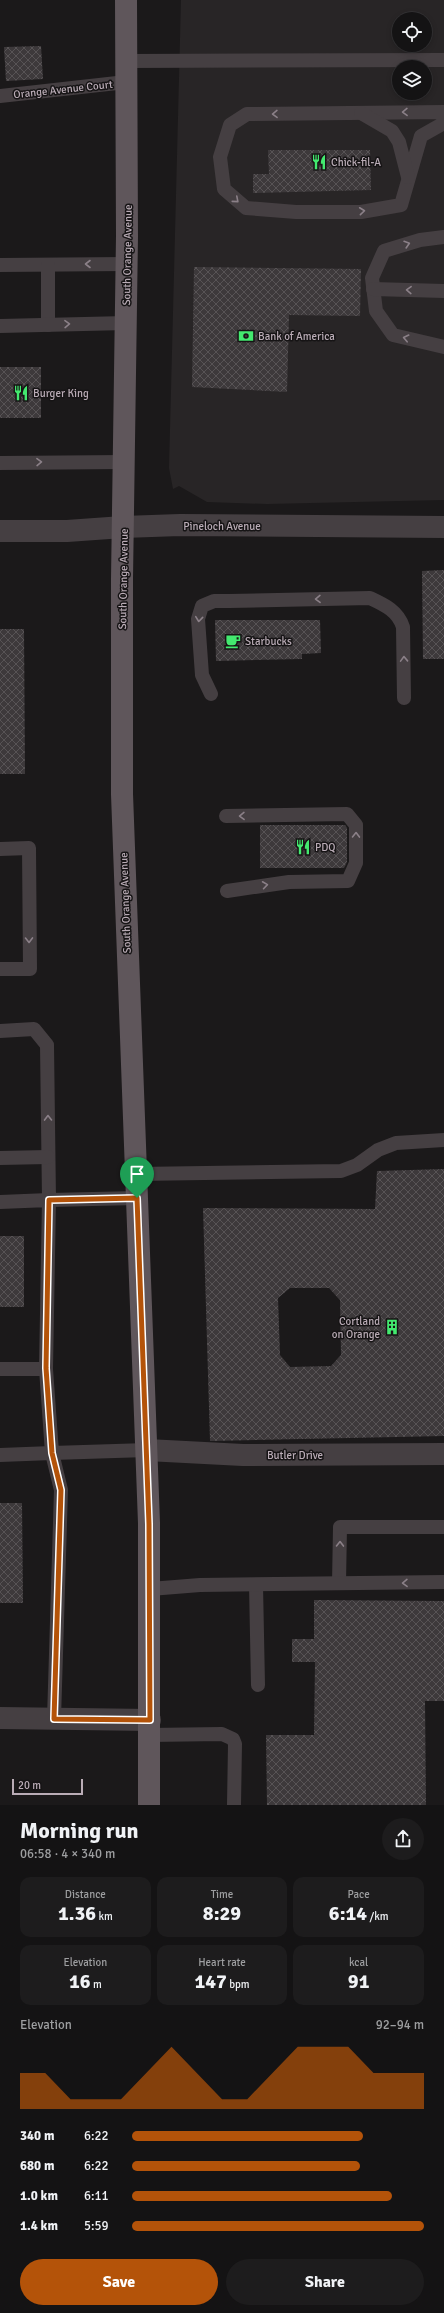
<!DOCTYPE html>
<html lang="en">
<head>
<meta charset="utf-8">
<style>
  :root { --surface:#141314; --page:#1d1c1d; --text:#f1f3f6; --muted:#9d9ea0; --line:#333234; --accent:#b45309 }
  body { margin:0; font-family:Signika,sans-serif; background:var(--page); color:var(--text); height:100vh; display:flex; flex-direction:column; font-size:15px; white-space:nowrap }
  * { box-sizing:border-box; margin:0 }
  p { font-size:13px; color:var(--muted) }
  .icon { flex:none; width:22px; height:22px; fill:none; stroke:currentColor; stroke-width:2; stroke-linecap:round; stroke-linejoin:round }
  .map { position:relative; height:1805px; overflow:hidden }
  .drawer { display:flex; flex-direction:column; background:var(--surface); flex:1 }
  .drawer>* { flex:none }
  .controls { position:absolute; left:392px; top:12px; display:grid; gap:8px }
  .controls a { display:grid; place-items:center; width:40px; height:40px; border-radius:50%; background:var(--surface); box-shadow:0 2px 6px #0003,0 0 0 1px var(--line); font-size:20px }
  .scale { position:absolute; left:12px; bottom:10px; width:71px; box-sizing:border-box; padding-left:4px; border:2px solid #baacb6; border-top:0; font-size:11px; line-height:14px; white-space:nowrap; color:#baacb6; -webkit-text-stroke:3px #161415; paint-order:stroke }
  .pin { position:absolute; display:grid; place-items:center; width:34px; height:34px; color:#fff; margin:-41px -17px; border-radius:50% 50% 50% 0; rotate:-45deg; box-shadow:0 0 4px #0007 }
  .pin .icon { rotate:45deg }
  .round { display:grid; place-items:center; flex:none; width:42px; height:42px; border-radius:21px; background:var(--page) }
  .summary { display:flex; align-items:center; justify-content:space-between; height:68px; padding:0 20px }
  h1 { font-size:22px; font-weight:800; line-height:30px }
  .figures { display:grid; grid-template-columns:repeat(3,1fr); gap:6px; height:68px; padding:4px 20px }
  .figures div { display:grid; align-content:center; border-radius:10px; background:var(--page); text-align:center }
  .figures b { font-size:20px; font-weight:800 }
  .figures small { font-size:11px; font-weight:400 }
  .figures p { font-size:11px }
  .chart { height:112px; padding:8px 20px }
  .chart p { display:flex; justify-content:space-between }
  .chart svg { width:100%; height:72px; margin-top:4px; fill:var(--accent); opacity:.7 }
  .action { display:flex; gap:8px; margin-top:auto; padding:8px 20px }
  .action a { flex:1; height:46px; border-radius:24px; background:var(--accent); color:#fff; font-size:16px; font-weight:800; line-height:46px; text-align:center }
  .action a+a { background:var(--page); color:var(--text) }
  ul { padding:0 20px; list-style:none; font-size:13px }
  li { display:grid; grid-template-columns:64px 48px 1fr; align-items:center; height:30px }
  li i { height:10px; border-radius:5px; background:var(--accent) }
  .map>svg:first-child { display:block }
  .built { fill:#282526; fill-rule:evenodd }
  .building { fill:url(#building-cross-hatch); fill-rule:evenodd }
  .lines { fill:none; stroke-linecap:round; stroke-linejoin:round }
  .service { stroke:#453f42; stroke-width:14 }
  .minor { stroke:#453f42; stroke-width:22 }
  .tertiary { stroke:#453f42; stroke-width:22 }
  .primary { stroke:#5f565b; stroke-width:22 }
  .oneway { stroke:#8b8088 }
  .route-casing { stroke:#fff; stroke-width:8 }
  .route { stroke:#b45309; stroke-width:5 }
  .labels { text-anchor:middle; stroke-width:3; stroke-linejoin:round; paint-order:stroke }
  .street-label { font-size:11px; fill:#baacb6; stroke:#161415 }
  .poi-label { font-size:11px; fill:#baacb6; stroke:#161415; text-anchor:start }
</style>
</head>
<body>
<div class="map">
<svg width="444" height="1805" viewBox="0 0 444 1805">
  <defs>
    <pattern id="building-cross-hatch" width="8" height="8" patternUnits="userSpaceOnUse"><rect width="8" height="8" fill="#3d393b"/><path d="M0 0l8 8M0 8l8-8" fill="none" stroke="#575355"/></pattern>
  </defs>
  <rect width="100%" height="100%" fill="#1b191a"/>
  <path class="built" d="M 181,0 L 444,0 L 444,500 L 267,504 L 207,502 L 179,486 L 173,489 L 169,468 ZM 399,19 L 425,19 L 425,45 L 399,45 ZM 399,67 L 425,67 L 425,93 L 399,93 Z"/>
  <g class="building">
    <polygon points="41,46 43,79 6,81 4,47"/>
    <polygon points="268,150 370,150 371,190 253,193 253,174 269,174"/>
    <polygon points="194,267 361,269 360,316 289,315 287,392 192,387"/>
    <rect x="0" y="367" width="41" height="51"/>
    <polygon points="444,570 444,659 423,659 422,571"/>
    <polygon points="215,620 320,620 321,653 302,654 302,659 216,661"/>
    <polygon points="0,629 24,629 25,774 0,774"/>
    <polygon points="260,825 345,825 347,828 347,862 344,868 260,868"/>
    <path d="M 444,1169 L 444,1436 L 210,1441 L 203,1208 L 375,1209 L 377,1171 ZM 290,1288 L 329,1288 L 340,1300 L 341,1355 L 331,1366 L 290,1367 L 280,1355 L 278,1298 Z"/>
    <rect x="0" y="1236" width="24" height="71"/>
    <polygon points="0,1503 22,1503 23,1603 0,1603"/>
    <polygon points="314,1600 444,1601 444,1701 425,1701 426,1805 267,1805 266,1735 314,1735 315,1662 292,1662 292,1639 314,1639"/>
  </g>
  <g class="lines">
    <g class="service">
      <polyline points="126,61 444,60"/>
      <polyline points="0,96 126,82"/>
      <polyline points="444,112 247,114 230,125 220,157 224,189 246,208 296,212 361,212 401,205 421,136 444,123"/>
      <polyline points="361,113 392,131 399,142 408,177"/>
      <polyline points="444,237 420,240 384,251 372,278 376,311 393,335 444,347"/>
      <polyline points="0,265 127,264"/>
      <polyline points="48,265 48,325"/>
      <polyline points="373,289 444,291"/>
      <polyline points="0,326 126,323"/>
      <polyline points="0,463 124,462"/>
      <path d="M 211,694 L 202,675 L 198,619 L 202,606 L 214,601 L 229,601 L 370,598 C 385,605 398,611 403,627 L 404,698"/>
      <polyline points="226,816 347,814 356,825 356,863 348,881 289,882 227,891"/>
      <polyline points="0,849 29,848 30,969 0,969"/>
      <polyline points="0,1031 34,1029 47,1045 49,1200 137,1198"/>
      <polyline points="0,1158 48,1157"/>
      <polyline points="137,1174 341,1171 357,1165 378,1150 396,1143 444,1140"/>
      <polyline points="0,1202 49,1200 46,1369 0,1369"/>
      <polyline points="46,1369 52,1453 147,1450"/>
      <polyline points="0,1455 52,1453 61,1490 54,1719"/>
      <polyline points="339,1583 340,1527 444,1527"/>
      <polyline points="256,1585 258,1685"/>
      <polyline points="150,1589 200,1585 444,1582"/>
      <polyline points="149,1735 222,1734 233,1739 235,1744 234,1805"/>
    </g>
    <g class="minor">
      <polyline points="0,531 67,531 123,527"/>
      <polyline points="147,1450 243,1455 444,1454"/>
      <polyline points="0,1718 150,1720"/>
    </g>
    <polyline class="tertiary" points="123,527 180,525 444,527"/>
    <polyline class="primary" points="126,0 127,236 122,579 122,794 149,1523 149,1805"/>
  </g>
  <defs><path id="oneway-chevron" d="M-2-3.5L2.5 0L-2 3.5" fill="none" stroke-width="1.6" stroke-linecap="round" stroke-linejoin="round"/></defs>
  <g class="oneway">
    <use href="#oneway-chevron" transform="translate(405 112) rotate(179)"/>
    <use href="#oneway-chevron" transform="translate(275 114) rotate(179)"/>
    <use href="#oneway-chevron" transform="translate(236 200) rotate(41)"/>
    <use href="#oneway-chevron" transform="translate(362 211) rotate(-6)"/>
    <use href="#oneway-chevron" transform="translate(407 244) rotate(-17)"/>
    <use href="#oneway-chevron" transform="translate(88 264) rotate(180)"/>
    <use href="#oneway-chevron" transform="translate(409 290) rotate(-178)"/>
    <use href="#oneway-chevron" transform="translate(67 324) rotate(-1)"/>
    <use href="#oneway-chevron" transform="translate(406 338) rotate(-167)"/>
    <use href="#oneway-chevron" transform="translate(39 462) rotate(-1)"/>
    <use href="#oneway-chevron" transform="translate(318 599) rotate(179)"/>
    <use href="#oneway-chevron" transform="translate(199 619) rotate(96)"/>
    <use href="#oneway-chevron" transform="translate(404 659) rotate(-92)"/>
    <use href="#oneway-chevron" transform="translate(242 816) rotate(179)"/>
    <use href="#oneway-chevron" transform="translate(356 835) rotate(-89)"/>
    <use href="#oneway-chevron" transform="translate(265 885) rotate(-8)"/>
    <use href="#oneway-chevron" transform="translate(29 940) rotate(89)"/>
    <use href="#oneway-chevron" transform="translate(48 1118) rotate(-91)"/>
    <use href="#oneway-chevron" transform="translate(340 1544) rotate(-89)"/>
    <use href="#oneway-chevron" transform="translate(405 1583) rotate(179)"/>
  </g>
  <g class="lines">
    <g class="route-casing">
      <polygon id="route" points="137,1198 149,1524 150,1720 54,1719 61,1490 52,1453 46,1368 49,1200"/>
    </g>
    <use href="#route" class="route"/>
  </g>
  <defs>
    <g id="restaurant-bare" transform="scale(1.2)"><path d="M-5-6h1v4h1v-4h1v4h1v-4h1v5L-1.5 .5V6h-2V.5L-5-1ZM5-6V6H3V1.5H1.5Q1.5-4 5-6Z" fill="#43e96f" stroke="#161415" stroke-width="2.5" paint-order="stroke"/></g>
    <g id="bank-bare" transform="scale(1.2)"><path d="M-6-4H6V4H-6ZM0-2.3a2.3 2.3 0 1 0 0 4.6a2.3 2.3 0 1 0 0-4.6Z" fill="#43e96f" stroke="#161415" stroke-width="2.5" paint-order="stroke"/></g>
    <g id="cafe-bare" transform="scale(1.2)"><path d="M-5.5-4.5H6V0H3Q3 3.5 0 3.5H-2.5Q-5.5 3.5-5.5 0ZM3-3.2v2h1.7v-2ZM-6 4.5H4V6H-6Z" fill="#43e96f" stroke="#161415" stroke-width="2.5" paint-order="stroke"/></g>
    <g id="building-bare" transform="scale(1.2)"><path d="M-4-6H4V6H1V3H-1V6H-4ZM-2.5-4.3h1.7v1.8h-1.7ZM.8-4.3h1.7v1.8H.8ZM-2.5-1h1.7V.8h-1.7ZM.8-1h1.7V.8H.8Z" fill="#43e96f" stroke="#161415" stroke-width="2.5" paint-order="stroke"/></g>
  </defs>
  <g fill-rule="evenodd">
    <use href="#restaurant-bare" x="319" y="162"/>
    <use href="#bank-bare" x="246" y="336"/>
    <use href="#restaurant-bare" x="21" y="393"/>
    <use href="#cafe-bare" x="233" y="641"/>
    <use href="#restaurant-bare" x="303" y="847"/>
    <use href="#building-bare" x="392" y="1327"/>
  </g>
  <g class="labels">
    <g class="street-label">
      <text transform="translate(63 89) rotate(-6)" y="4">Orange Avenue Court</text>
      <text transform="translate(127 255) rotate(-89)" y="4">South Orange Avenue</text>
      <text x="222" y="530">Pineloch Avenue</text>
      <text transform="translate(123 579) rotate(-89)" y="4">South Orange Avenue</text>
      <text transform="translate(125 903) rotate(-92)" y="4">South Orange Avenue</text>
      <text x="295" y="1459">Butler Drive</text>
    </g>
    <g class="poi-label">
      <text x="331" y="166">Chick-fil-A</text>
      <text x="258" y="340">Bank of America</text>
      <text x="33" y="397">Burger King</text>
      <text x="245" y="645">Starbucks</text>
      <text x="315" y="851">PDQ</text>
      <text x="380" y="1325" text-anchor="end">Cortland<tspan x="380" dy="13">on Orange</tspan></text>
    </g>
  </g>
</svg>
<div class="controls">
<a><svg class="icon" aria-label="locate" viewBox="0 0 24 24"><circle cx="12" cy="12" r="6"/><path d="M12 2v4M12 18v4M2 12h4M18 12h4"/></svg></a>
<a><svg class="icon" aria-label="layers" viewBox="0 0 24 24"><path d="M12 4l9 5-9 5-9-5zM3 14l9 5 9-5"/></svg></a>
</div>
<div class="scale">20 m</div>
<div class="pin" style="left:137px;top:1198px;background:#1e9e55"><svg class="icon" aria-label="arrive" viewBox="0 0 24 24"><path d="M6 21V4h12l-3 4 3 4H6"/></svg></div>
</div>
<section class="drawer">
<div class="summary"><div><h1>Morning run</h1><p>06:58 · 4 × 340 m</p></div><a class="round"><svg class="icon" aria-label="share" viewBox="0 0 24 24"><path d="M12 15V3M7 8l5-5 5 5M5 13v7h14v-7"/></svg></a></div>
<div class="figures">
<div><p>Distance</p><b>1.36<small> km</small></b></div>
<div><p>Time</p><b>8:29</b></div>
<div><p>Pace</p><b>6:14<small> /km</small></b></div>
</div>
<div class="figures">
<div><p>Elevation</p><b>16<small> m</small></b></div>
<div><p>Heart rate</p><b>147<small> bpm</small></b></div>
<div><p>kcal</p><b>91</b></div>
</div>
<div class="chart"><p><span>Elevation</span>92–94 m</p>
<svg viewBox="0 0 160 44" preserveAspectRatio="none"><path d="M0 44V22L10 22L20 38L30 38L40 38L50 22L60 6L70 22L80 38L90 38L100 22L110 6L120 6L130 6L140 22L150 22L160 22V44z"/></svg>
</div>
<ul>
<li><b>340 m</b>6:22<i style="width:79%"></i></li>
<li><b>680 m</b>6:22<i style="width:78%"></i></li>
<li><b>1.0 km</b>6:11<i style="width:89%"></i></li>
<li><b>1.4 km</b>5:59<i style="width:100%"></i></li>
</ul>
<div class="action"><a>Save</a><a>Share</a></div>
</section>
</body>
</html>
